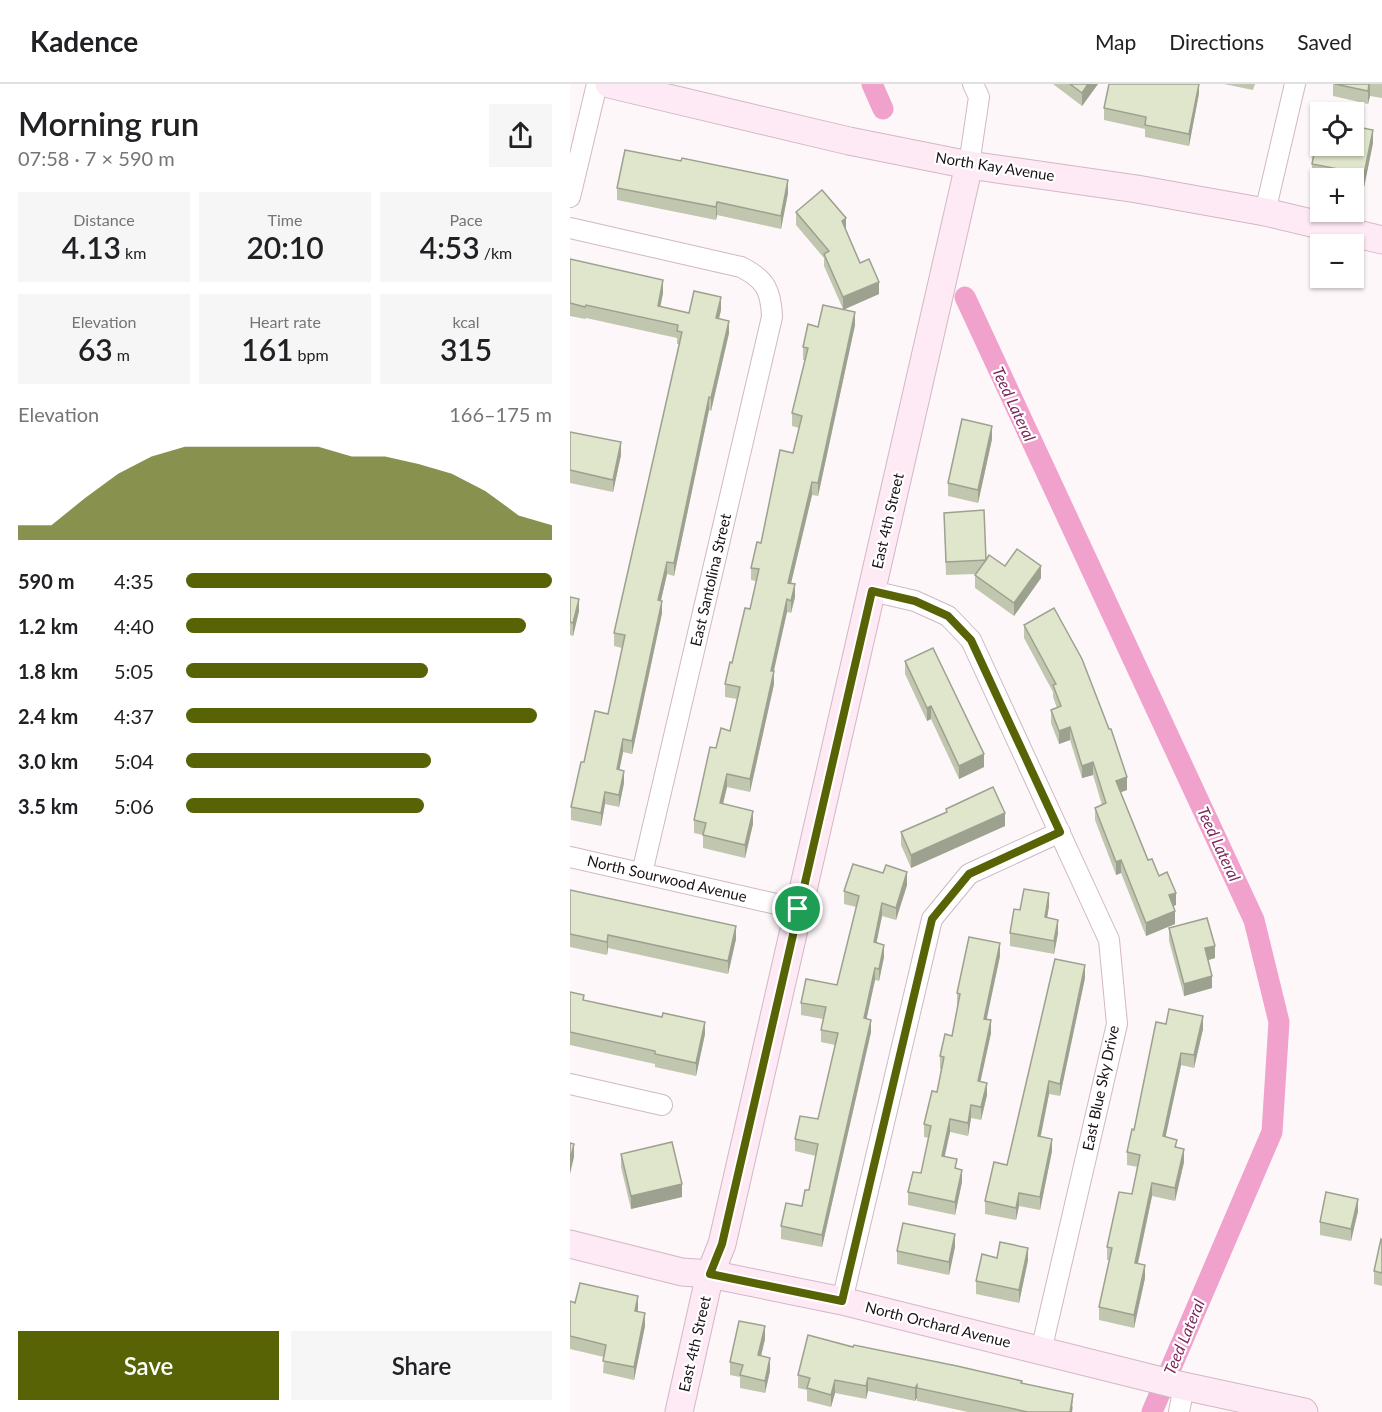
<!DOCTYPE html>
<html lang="en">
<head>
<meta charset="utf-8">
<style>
  :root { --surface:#fff; --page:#f6f6f6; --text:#202124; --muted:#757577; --line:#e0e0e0; --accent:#576304 }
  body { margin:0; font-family:Lato,sans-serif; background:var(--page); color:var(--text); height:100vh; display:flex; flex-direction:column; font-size:22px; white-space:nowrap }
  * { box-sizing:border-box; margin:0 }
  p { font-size:20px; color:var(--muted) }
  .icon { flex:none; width:33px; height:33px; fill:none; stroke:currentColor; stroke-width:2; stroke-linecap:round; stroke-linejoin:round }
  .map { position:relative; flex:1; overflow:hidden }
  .drawer { display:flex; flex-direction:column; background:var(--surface); width:570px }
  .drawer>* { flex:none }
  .fabs { position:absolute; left:740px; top:18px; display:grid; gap:12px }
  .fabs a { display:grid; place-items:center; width:54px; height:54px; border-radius:0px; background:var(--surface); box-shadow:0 2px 4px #0004; font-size:30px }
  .pin { position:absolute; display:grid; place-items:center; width:51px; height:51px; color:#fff; margin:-26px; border:3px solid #fff; border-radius:50%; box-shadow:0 2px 6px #0007 }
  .round { display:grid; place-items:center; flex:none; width:63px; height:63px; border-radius:0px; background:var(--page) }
  .head { display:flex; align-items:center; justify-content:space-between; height:102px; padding:0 18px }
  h1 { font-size:33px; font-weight:600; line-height:45px }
  .stats { display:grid; grid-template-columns:repeat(3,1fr); gap:9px; height:102px; padding:6px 18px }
  .stats div { display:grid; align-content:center; border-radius:0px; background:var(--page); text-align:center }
  .stats b { font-size:30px; font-weight:600 }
  .stats small { font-size:16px; font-weight:400 }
  .stats p { font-size:16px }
  .chart { height:168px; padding:12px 18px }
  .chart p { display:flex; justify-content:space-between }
  .chart svg { width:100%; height:108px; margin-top:6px; fill:var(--accent); opacity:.7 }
  .cta { display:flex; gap:12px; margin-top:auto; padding:12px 18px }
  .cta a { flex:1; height:69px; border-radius:0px; background:var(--accent); color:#fff; font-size:24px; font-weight:600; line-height:69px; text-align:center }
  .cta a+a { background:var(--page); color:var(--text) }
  ul { padding:0 18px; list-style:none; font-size:20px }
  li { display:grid; grid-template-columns:96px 72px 1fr; align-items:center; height:45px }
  li i { height:15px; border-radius:8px; background:var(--accent) }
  header { display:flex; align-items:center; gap:36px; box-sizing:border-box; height:84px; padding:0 30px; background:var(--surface); border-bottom:2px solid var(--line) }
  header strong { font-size:28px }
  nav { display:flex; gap:33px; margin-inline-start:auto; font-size:21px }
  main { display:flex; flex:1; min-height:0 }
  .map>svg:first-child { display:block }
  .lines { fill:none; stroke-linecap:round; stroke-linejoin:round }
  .canal { stroke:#f0a1cc; stroke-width:21 }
  .street-casing { stroke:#d2b7c4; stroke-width:22 }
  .secondary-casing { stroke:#d2b7c4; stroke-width:29 }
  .street { stroke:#fff; stroke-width:20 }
  .secondary { stroke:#feeaf4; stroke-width:27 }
  .wall { fill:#c1c6af }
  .shaded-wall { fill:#9da18f }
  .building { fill:#e0e6cc; stroke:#9da18f; stroke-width:1.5 }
  .route-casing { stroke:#fff; stroke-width:12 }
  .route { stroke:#576304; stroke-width:8 }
  .labels { text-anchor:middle; stroke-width:4.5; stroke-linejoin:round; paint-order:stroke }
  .street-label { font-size:15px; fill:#1a1116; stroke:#fff }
  .water-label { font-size:16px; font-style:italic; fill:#7f265d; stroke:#fff }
</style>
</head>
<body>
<header>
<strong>Kadence</strong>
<nav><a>Map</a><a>Directions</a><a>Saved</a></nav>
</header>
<main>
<section class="drawer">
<div class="head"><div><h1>Morning run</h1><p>07:58 · 7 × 590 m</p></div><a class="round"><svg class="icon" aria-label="share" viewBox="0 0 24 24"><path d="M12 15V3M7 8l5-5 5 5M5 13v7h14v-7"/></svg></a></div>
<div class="stats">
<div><p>Distance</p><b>4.13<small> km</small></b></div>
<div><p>Time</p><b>20:10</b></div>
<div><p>Pace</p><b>4:53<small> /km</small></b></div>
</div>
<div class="stats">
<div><p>Elevation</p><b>63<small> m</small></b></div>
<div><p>Heart rate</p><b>161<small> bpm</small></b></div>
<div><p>kcal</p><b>315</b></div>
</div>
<div class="chart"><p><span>Elevation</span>166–175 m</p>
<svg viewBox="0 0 160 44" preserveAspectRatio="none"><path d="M0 44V38L10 38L20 27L30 17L40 10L50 6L60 6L70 6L80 6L90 6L100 10L110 10L120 13L130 17L140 24L150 34L160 38V44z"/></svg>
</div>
<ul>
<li><b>590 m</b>4:35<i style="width:100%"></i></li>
<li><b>1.2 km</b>4:40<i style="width:93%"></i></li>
<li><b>1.8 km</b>5:05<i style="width:66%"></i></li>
<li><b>2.4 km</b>4:37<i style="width:96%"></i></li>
<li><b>3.0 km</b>5:04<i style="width:67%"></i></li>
<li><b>3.5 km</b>5:06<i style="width:65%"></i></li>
</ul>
<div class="cta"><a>Save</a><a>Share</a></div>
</section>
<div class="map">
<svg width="812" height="1328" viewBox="0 0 812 1328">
  <rect width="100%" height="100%" fill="#fdf7fa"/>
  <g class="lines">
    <g class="canal">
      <polyline points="302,0 313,25"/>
      <polyline points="395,213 684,836 709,938 702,1048 582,1328"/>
    </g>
    <g class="street-casing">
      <g id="street">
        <polyline points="399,81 409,13 403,0"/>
        <polyline points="0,113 27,0"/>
        <polyline points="695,128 725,0"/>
        <path d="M 0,144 L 171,183 C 195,195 201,206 202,233 L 72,789"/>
        <polyline points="302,507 345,517 378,532 401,556 539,856 547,940 471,1267"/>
        <polyline points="0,773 228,825"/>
        <polyline points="0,1000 92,1021"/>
        <polyline points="272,1217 362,835 399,790 490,748"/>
        <polyline points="609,1328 614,1302"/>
      </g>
    </g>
    <g class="secondary-casing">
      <g id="secondary">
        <polyline points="39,0 279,57 399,81 567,105 695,128 812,156"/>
        <polyline points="0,1160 112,1188 140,1190 272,1217 604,1300 734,1328"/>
        <polyline points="109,1328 140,1190 152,1160 399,81"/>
      </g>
    </g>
    <use href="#street" class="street"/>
    <use href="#secondary" class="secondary"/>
  </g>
  <g class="wall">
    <polygon points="483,0 528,0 512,22"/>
    <polygon points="629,0 629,9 619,62 575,53 575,45 534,36 534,24"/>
    <polygon points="654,0 685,0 683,6"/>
    <polygon points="763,0 812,0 812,14 800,12 798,20 763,12"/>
    <polygon points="803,59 794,103 783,101 783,94 750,94 742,93 742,80"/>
    <polygon points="47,104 218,109 211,145 147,131 146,136 47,116"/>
    <polygon points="226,128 276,146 290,179 309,210 274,225 285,241 248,412 242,411 228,469 221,499 225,513 221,529 217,528 203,587 204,600 180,708 157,703 153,720 183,740 175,774 133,764 133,751 124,749 124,736 146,664 160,647 167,615 155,613 155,600 180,525 186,497 181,496 181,484 191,459 223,369 229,344 222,342 222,329 235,276 233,276 233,263 248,243 273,225 254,182 254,174 226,141"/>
    <polygon points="0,175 93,209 90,222 119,229 151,226 149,234 159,249 141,327 139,326 104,492 97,490 91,516 92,529 62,670 53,668 49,686 54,699 49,723 35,720 31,742 1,736 1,723 14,678 38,630 52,564 44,562 44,549 109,260 107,260 107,254 16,234 15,235 0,232"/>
    <polygon points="0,348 51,371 43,408 0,399"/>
    <polygon points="422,355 408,419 378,412 378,399"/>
    <polygon points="374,429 416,476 471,494 444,532 405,504 405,491 406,490 376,491"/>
    <polygon points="0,513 9,527 3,552 0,551"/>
    <polygon points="454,541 557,706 551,708 578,776 589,792 606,821 603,822 605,840 576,852 551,789 546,791 525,736 525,724 532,721 523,691 512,694 500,656 489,660 481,639 481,626 487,624 483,613 483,608 454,554"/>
    <polygon points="335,577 414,683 389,695 361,635 357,637 335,590"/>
    <polygon points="376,725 435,742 341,784 331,761 331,748 376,728"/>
    <polygon points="337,801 326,836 312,832 306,859 314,873 309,897 305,896 296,935 301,948 252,1163 211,1155 211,1142 232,1122 239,1106 246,1072 225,1067 225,1055 248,1035 265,961 251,958 251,946 253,935 231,931 231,919 267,901 286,823 274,820 274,807"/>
    <polygon points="0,806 166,855 158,890 38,864 37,871 0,863"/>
    <polygon points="479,822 477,834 488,849 484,870 440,862 440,849 450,826"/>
    <polygon points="599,844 645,874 638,876 642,904 614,912 599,857"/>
    <polygon points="430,872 416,935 421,949 410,997 417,1011 411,1036 401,1034 398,1052 380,1048 374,1072 387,1085 392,1098 385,1131 338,1121 338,1108 351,1089 359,1054 354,1053 354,1040 367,1008 372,985 370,985 370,972 382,952 388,922 387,922 387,909"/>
    <polygon points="515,894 490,1012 479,1010 471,1052 482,1067 470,1126 449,1122 446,1136 415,1130 415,1117 437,1081"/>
    <polygon points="0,908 14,916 135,950 126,992 85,983 85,980 0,961"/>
    <polygon points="596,940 633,945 624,984 611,981 595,1053 607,1063 614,1078 605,1117 582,1112 568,1180 575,1194 564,1244 529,1236 529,1223 539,1176 537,1176 537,1163 562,1110 568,1083 557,1081 557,1068"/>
    <polygon points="51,1070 112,1113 61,1125 51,1083"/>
    <polygon points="788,1127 781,1157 750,1151 750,1138"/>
    <polygon points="812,1156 812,1202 804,1200 804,1187"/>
    <polygon points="385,1163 379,1191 327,1180 327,1167"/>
    <polygon points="427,1174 458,1176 449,1219 406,1210 406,1197"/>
    <polygon points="0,1217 68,1225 67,1227 75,1242 64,1296 33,1289 34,1273 0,1265"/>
    <polygon points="195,1255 191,1272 200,1287 195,1309 170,1304 170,1293 160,1291 160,1278"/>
    <polygon points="283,1263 452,1300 503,1323 502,1328 398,1328 347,1317 347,1314 345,1317 298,1307 296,1315 265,1309 261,1323 237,1317 237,1306 228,1304 228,1291"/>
  </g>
  <g class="shaded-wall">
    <polygon points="518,0 528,0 512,22 512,9"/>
    <polygon points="629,0 629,9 619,62 619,50"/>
    <polygon points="800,0 800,12 798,20 798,7"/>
    <polygon points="803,46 803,59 794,103 794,90"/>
    <polygon points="218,96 218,109 211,145 211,132"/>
    <polygon points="147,118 147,131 146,136 146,123"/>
    <polygon points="276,134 276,147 272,137"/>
    <polygon points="93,196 93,209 88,235 88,222"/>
    <polygon points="309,198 309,210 273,226 273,213"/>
    <polygon points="151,213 151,226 146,247 146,234"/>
    <polygon points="285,228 285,241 248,412 248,399"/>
    <polygon points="159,237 159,249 141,327 141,314"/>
    <polygon points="139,313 139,326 104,492 104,479"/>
    <polygon points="422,342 422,355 408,419 408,406"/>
    <polygon points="51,358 51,371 43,408 43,396"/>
    <polygon points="242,398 242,411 218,512 218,499"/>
    <polygon points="97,478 97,490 88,529 88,516"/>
    <polygon points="471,482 471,494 444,532 444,519"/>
    <polygon points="225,500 225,513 221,529 221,517"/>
    <polygon points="9,515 9,527 3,552 3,539"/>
    <polygon points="217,515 217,528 201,600 201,587"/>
    <polygon points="92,517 92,529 62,670 62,657"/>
    <polygon points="204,587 204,600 180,708 180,695"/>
    <polygon points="361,622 361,635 357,637 357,624"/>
    <polygon points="500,643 500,656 489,660 489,647"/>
    <polygon points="53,655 53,668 47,698 47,685"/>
    <polygon points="414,670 414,683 389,695 389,682"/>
    <polygon points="523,678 523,691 512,694 512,682"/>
    <polygon points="54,687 54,699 49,723 49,711"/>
    <polygon points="157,690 157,703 150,732 150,719"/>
    <polygon points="557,693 557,706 546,710 546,697"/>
    <polygon points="35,708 35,720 31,742 31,729"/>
    <polygon points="183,727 183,740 175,774 175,761"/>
    <polygon points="435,729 435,742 341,784 341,771"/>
    <polygon points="551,776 551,789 546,791 546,778"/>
    <polygon points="337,788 337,801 326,836 326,824"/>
    <polygon points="479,809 479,822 475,846 475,833"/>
    <polygon points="606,809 606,821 599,824 599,811"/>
    <polygon points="312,819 312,832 304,871 304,858"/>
    <polygon points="605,827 605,840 576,852 576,839"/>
    <polygon points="488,836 488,849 484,870 484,857"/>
    <polygon points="166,842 166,855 158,890 158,877"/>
    <polygon points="38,851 38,864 37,871 37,858"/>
    <polygon points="430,859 430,872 414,948 414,935"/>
    <polygon points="314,861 314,873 309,897 309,885"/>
    <polygon points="645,862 645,874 635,877 635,864"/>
    <polygon points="515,881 515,894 490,1012 490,1000"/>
    <polygon points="305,884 305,896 294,947 294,934"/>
    <polygon points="642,892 642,904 614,912 614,900"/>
    <polygon points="633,932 633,945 624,984 624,971"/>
    <polygon points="301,936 301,948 252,1163 252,1151"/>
    <polygon points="421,936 421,949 408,1009 408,997"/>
    <polygon points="135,938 135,950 126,992 126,979"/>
    <polygon points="611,969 611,981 593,1065 593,1052"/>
    <polygon points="479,997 479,1010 468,1064 468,1052"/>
    <polygon points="417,999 417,1011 411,1036 411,1023"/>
    <polygon points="401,1021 401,1034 398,1052 398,1039"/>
    <polygon points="380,1035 380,1048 372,1085 372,1072"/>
    <polygon points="482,1055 482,1067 470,1126 470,1113"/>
    <polygon points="4,1060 4,1073 0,1090 0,1077"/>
    <polygon points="614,1065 614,1078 605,1117 605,1104"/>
    <polygon points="392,1086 392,1098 385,1131 385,1118"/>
    <polygon points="582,1099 582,1112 565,1192 565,1179"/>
    <polygon points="112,1100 112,1113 61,1125 61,1112"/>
    <polygon points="449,1109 449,1122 446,1136 446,1124"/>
    <polygon points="788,1115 788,1127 781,1157 781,1145"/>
    <polygon points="385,1150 385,1163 379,1191 379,1178"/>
    <polygon points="458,1164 458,1176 449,1219 449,1206"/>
    <polygon points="575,1181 575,1194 564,1244 564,1231"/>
    <polygon points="68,1212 68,1225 65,1240 65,1227"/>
    <polygon points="75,1229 75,1242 64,1296 64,1283"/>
    <polygon points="195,1242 195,1255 188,1284 188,1271"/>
    <polygon points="200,1274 200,1287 195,1309 195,1297"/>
    <polygon points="298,1294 298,1307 296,1315 296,1302"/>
    <polygon points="265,1296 265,1309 261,1323 261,1311"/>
    <polygon points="347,1301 347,1314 345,1317 345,1304"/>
    <polygon points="503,1310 502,1328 500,1328"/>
  </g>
  <g class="building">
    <polygon points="500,0 518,0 512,9"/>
    <polygon points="539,0 629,0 619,50 575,41 576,33 534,24"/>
    <polygon points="765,0 799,0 798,7"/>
    <polygon points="750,38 750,62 783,62 783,42 803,46 794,90 742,80"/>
    <polygon points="55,66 111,77 112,74 218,96 211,132 147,118 146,123 47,104"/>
    <polygon points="252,106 276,134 272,137 290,179 299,175 309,198 273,213 254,170 259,167 226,128"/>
    <polygon points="0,175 93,196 88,222 119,229 124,207 151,213 146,234 159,237 141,314 139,313 104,479 97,478 88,516 92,517 62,657 53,655 47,685 54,687 49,711 35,708 31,729 1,723 11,678 14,678 25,627 38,630 55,551 44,549 112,248 107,247 108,241 16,221 15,223 0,219"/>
    <polygon points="253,221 285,228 248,399 242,398 228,457 218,499 225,500 221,517 217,515 201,587 204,587 180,695 157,690 150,719 183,727 175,761 133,751 136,739 124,736 140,663 146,664 151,644 160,647 170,603 155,600 160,578 162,579 175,524 180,525 189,485 181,484 187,458 191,459 210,366 223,369 232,332 222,329 238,264 233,263 238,240 248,243"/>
    <polygon points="392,335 422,342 408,406 378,399"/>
    <polygon points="0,348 51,358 43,396 0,386"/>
    <polygon points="414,426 416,476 419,471 435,482 447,465 471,482 444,519 405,491 416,476 376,478 374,429"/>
    <polygon points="0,513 9,515 3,539 0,538"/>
    <polygon points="484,524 512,575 539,645 541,645 557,693 546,697 578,776 582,775 589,792 597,788 606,809 599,811 605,827 576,839 551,776 546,778 525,724 536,719 523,678 512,682 500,643 489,647 481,626 491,622 483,601 486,600 454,541"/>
    <polygon points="363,564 414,670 389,682 361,622 357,624 335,577"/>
    <polygon points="423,703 435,729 341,771 331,748 377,728 376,725"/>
    <polygon points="283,780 313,789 316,781 337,788 326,824 312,819 304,858 314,861 309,885 305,884 294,934 301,936 252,1151 211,1142 216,1119 232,1122 235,1106 239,1106 248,1060 225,1055 230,1032 248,1035 268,949 251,946 256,923 231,919 236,895 267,901 289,812 274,807"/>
    <polygon points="454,805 479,809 475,833 488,836 484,857 440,849 444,825 450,826"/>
    <polygon points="0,806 166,842 158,877 38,851 37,858 0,850"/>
    <polygon points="637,834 645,862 635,864 642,892 614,900 599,844"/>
    <polygon points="399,853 430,859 414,935 421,936 408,997 417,999 411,1023 401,1021 398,1039 380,1035 372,1072 387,1075 385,1084 392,1086 385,1118 338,1108 343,1088 351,1089 361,1042 354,1040 362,1007 367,1008 374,973 370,972 375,950 382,952 390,910 387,909"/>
    <polygon points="485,875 515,881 490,1000 479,997 468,1052 482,1055 470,1113 449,1109 446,1124 415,1117 424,1078 437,1081"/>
    <polygon points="0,908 14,911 13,916 92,933 93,929 135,938 126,979 85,970 85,967 0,948"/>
    <polygon points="599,925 633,932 624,971 611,969 593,1052 607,1056 605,1063 614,1065 605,1104 582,1099 565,1179 575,1181 564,1231 529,1223 542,1164 537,1163 549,1108 562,1110 570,1071 557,1068 562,1045 564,1046 586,938 596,940"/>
    <polygon points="102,1058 112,1100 61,1112 51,1070"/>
    <polygon points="0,1059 4,1060 0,1077"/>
    <polygon points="756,1108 788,1115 781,1145 750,1138"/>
    <polygon points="333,1139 385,1150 379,1178 327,1167"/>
    <polygon points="811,1155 812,1156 812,1189 804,1187"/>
    <polygon points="430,1158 458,1164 449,1206 406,1197 412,1170 427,1174"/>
    <polygon points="10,1199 68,1212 65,1227 75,1229 64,1283 33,1277 36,1261 0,1252 0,1217 5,1219"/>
    <polygon points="169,1237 195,1242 188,1271 200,1274 195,1297 170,1291 173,1281 160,1278"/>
    <polygon points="238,1251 283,1263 284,1261 387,1282 452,1297 451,1299 503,1310 500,1328 458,1328 347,1304 347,1301 345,1304 298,1294 296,1302 265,1296 261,1311 237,1304 240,1294 228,1291"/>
  </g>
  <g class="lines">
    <g class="route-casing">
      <polygon id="route" points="302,507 345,517 378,532 401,556 490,748 399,790 362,835 272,1217 140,1190 152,1160"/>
    </g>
    <use href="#route" class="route"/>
  </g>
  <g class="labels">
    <g class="street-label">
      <text transform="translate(425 83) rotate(9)" y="5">North Kay Avenue</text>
      <text transform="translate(318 437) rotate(-77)" y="5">East 4th Street</text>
      <text transform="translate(141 496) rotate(-77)" y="5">East Santolina Street</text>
      <text transform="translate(97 795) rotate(13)" y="5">North Sourwood Avenue</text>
      <text transform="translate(531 1004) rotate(-78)" y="5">East Blue Sky Drive</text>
      <text transform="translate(368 1241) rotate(14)" y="5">North Orchard Avenue</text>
      <text transform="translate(125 1260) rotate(-77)" y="5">East 4th Street</text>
    </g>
    <g class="water-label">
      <text transform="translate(444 320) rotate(65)" y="6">Teed Lateral</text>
      <text transform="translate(649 760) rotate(65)" y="6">Teed Lateral</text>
      <text transform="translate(614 1253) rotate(-67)" y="6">Teed Lateral</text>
    </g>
  </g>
</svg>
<div class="fabs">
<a><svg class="icon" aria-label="locate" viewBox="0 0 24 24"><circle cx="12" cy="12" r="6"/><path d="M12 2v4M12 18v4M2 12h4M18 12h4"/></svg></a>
<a>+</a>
<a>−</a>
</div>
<div class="pin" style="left:228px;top:825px;background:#1e9e55"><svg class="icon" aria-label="arrive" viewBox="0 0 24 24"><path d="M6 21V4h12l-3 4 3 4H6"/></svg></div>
</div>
</main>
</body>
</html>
